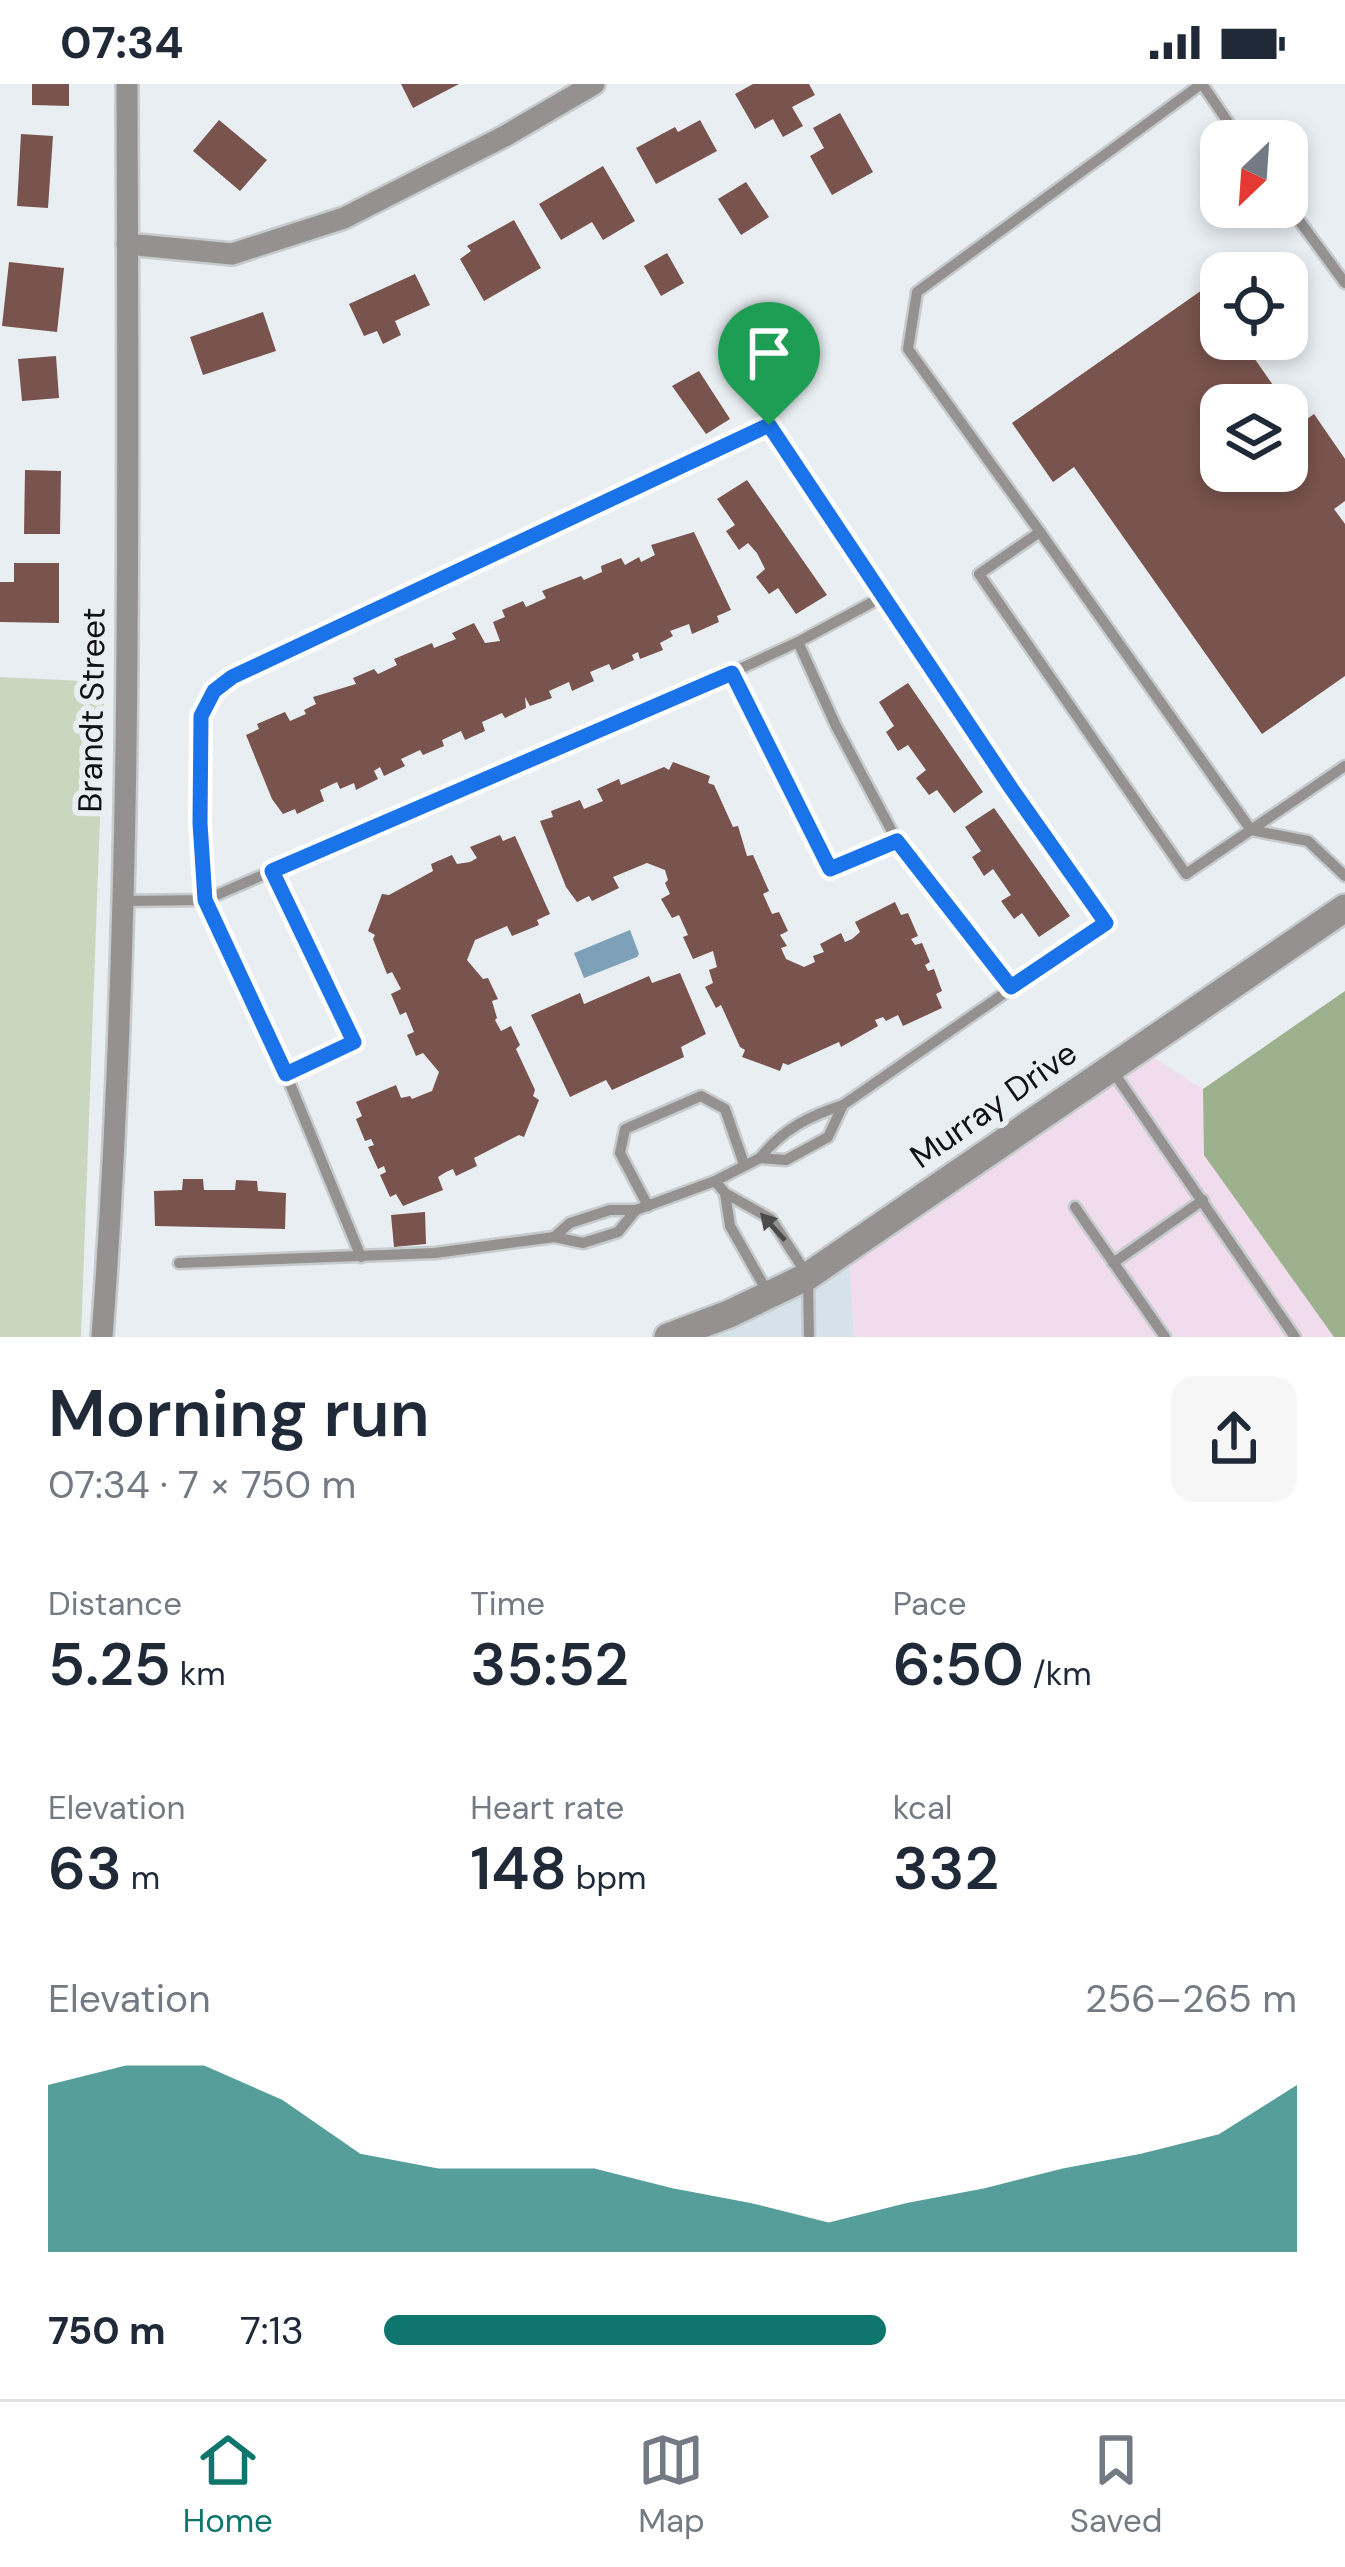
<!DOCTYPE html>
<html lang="en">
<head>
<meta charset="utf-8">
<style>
  :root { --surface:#fff; --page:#f6f6f7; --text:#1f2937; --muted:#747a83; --line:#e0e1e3; --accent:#0f766e }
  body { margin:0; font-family:"DM Sans",sans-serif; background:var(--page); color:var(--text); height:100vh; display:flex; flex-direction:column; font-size:45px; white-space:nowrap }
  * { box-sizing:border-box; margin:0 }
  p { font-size:39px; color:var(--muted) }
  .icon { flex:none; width:66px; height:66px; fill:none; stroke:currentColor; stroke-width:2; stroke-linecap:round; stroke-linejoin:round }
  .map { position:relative; height:1253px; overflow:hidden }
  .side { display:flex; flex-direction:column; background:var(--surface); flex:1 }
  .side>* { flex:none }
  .needle { width:78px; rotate:205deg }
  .controls { position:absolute; left:1200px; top:36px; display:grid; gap:24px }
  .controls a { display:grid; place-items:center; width:108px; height:108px; border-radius:24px; background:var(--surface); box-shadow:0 6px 18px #0003; font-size:60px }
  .pin { position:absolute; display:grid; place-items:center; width:102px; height:102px; color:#fff; margin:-123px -51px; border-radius:50% 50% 50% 0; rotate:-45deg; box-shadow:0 0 12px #0007 }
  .pin .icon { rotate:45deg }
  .round { display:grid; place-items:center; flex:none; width:126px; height:126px; border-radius:24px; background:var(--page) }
  .headline { display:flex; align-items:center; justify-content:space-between; height:204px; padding:0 48px }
  h1 { font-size:66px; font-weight:600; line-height:90px }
  .figures { display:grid; grid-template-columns:repeat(3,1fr); gap:18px; height:204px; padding:12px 48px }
  .figures div { display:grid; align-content:center }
  .figures b { font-size:60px; font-weight:600 }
  .figures small { font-size:33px; font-weight:400 }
  .figures p { font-size:33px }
  .chart { height:336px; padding:24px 48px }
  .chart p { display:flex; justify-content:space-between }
  .chart svg { width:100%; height:216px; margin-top:12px; fill:var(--accent); opacity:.7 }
  ul { padding:0 48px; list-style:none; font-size:39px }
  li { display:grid; grid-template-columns:192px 144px 1fr; align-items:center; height:90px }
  li i { height:30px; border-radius:15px; background:var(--accent) }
  .status { display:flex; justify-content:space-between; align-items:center; height:84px; padding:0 60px; background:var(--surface); direction:ltr }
  .status svg { height:33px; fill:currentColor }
  .dock { display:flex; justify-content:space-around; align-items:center; height:168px; border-top:3px solid var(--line); background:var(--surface); font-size:33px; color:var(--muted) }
  .dock a { display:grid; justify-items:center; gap:6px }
  .dock .selected { color:var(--accent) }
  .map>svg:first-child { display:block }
  .commercial { fill:#f0dcec }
  .built { fill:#d6e2ea }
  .green { fill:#cad7bf }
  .forest { fill:#9eb18e }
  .water { fill:#7ca1b8 }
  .building { fill:#79534d; fill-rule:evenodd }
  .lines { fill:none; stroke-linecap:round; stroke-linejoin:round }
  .service-casing { stroke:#c6cbce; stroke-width:15 }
  .minor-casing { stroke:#c6cbce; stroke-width:26 }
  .tertiary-casing { stroke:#c6cbce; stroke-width:32 }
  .service { stroke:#949190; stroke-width:10 }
  .minor { stroke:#949190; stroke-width:21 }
  .tertiary { stroke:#949190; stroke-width:27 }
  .oneway { fill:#4c4b4c }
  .route-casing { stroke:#fff; stroke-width:24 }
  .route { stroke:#1a73e8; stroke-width:15 }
  .labels { text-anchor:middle; stroke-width:12; stroke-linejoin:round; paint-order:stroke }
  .street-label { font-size:33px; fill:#111214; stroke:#e9eef2 }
</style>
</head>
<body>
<div class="status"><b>07:34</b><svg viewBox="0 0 49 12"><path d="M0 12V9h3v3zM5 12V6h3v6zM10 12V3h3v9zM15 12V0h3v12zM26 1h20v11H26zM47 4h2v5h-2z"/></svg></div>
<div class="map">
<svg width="1345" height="1253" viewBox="0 0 1345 1253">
  <rect width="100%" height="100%" fill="#e9eef2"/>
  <polygon class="commercial" points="1138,964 1203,1005 1205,1071 1334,1253 854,1253 848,1164"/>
  <polygon class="built" points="848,1164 854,1253 668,1253"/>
  <polygon class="green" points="0,593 105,598 81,1253 0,1253"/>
  <polygon class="forest" points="1345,907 1345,1253 1334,1253 1204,1071 1203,1005"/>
  <polygon class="water" points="630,846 639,870 637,873 584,894 574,869"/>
  <g class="building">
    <polygon points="32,0 69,0 69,22 32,21"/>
    <polygon points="401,0 459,0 413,24"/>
    <polygon points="753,0 809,0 815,11 792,23 803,42 783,53 773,35 755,45 735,10"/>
    <polygon points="840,29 873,88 832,111 810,72 824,64 813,44"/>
    <polygon points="219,36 267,76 240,107 193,67"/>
    <polygon points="700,36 717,67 656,100 636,64 675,43 678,48"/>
    <polygon points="21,50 53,52 48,124 17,122"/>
    <polygon points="603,82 635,137 603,156 592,138 561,156 539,120"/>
    <polygon points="746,98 769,133 741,151 718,115"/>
    <polygon points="514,136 541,184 484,217 460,175 471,167 467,162"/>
    <polygon points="667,169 684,199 661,212 644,182"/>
    <polygon points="9,178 64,184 57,248 2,242"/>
    <polygon points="415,190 430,221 395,237 401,251 383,260 377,247 364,252 349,220"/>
    <path d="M 1205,204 L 1221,227 L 1221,255 L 1241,255 L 1300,340 L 1314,330 L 1345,375 L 1345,417 L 1334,425 L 1345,440 L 1345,592 L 1262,650 L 1074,383 L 1053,398 L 1012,339 ZM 1221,321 L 1287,321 L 1287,387 L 1221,387 Z"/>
    <polygon points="263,228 276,267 203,291 190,253"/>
    <polygon points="56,272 59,314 22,317 18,275"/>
    <polygon points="699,287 730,335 706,350 672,302"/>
    <polygon points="25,386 61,387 60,450 24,450"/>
    <polygon points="747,396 827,511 796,530 778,504 769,510 756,493 765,485 757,469 748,459 739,466 726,447 735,441 717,415"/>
    <polygon points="694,448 731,526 717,532 719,538 692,550 689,540 670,547 673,552 660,559 663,566 640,575 638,568 632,571 634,576 612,586 609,580 590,588 594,597 572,607 569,598 549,607 552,614 530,622 525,613 526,624 505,634 502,629 482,638 485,647 465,656 461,647 442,656 444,662 423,671 420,666 401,675 405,682 384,692 380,683 374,687 378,695 356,706 354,699 340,705 337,698 320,706 324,717 297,730 295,725 283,730 272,715 246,651 259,645 257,640 285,628 290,637 306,630 304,626 316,620 313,613 356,600 353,594 374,585 378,590 397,581 394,575 432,559 434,564 456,555 452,549 474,539 485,559 500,557 493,538 505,533 502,526 523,517 526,523 546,514 542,507 581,492 584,496 602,488 601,482 621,474 625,481 639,473 641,478 655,471 651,461"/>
    <polygon points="14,479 59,479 59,539 0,538 0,498 14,498"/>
    <polygon points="908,599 983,708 954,729 937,706 929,711 916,694 926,686 908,661 898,667 886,648 894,642 879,618"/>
    <polygon points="673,678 710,692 708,699 714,701 733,743 738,742 747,772 753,771 769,807 763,810 772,830 779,828 788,847 780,851 787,862 781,864 786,875 804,883 815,878 813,872 824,868 820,860 841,849 845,858 852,855 860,848 855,838 895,818 901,831 908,829 918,852 911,855 915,861 922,859 930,878 925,881 928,887 934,885 942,907 936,910 942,924 903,942 898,931 886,937 883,933 875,936 878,942 841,963 839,958 788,981 783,979 780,987 742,973 745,966 740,963 721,921 716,924 705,903 713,899 709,886 717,883 713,867 693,875 683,853 688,851 679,831 672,834 661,815 670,810 665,799 668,796 665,786 647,779 613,793 619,804 592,817 589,812 577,818 566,803 540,737 553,733 551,727 580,716 584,725 603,717 597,705 619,695 621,701 664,683 669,686"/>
    <polygon points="994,724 1070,832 1039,853 1022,829 1014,835 1001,817 1011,811 993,785 984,792 972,773 981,767 965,743"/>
    <polygon points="500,751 503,757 515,752 550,830 537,836 539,841 512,852 507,842 475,856 467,876 483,895 488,894 498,915 492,917 497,934 495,936 501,947 511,942 520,961 516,965 535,1006 533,1012 539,1016 524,1053 519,1051 474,1074 477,1082 456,1092 453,1085 446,1088 438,1093 443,1106 403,1122 396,1110 390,1113 380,1091 386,1088 384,1082 378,1085 368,1063 374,1061 371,1055 365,1057 356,1035 362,1032 356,1018 396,1001 401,1014 410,1012 412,1015 432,1007 439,988 423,969 416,972 407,951 414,948 406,928 400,931 391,910 401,905 392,888 387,890 373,855 375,851 368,847 382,810 389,811 433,787 431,780 452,771 457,780 470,778 477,774 470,763"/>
    <polygon points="680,889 706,950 681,963 684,973 612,1006 606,996 570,1013 531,931 580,909 584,920 649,892 652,899"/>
    <polygon points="183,1095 203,1095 204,1106 235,1106 236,1096 257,1097 258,1107 286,1109 285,1145 155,1142 154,1107 182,1106"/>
    <polygon points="425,1128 426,1160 394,1163 391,1131"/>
  </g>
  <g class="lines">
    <g class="service-casing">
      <g id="service">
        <polyline points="1202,0 1241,57"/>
        <polyline points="1287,120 1345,199"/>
        <polyline points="1040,448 908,265 917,208 1200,1"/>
        <polyline points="798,558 836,642 897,757 1011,903"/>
        <polyline points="732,589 830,785 897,757"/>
        <polyline points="1345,682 1186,790 979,490 1040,448 1251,746 1308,757 1345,792"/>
        <polyline points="272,787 354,958 286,990"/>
        <polyline points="124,817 205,816 720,594 798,558 884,512"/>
        <polyline points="1112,986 1295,1253"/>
        <polyline points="715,1097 725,1109 771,1135 808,1192 809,1253"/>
        <polyline points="725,1109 730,1142 768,1209"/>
        <polyline points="648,1122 620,1069 625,1045 701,1012 725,1025 744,1080"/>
        <polyline points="1075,1123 1165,1253"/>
        <polyline points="554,1153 570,1139 610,1126 636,1126 715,1097 760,1074 786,1076 828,1053 843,1021"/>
        <path d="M 361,1173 L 286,990 L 205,816 L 199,739 L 201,631 L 214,606 L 232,593 L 769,341 L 1011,704 L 1106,839 L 843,1021 C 809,1032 783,1045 760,1074"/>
        <polyline points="179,1179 435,1169 554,1153 583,1159 618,1148 636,1126"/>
        <polyline points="1113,1179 1203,1116"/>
      </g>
    </g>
    <g class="minor-casing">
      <g id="minor">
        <polyline points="127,160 232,170 344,134 505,52 594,0"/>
        <path d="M 102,1253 C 133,837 128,417 127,0"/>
      </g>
    </g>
    <g class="tertiary-casing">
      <polyline id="tertiary" points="668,1253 729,1230 808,1192 1345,824"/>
    </g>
    <use href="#service" class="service"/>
    <use href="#minor" class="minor"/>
    <use href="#tertiary" class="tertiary"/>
  </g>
  <defs><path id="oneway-solid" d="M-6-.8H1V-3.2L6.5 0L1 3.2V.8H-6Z" transform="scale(3)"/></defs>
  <use class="oneway" href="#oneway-solid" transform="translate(773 1143) rotate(-132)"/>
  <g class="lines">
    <g class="route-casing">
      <polygon id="route" points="769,341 1011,704 1106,839 1011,903 897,757 830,785 732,589 272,787 354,958 286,990 205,816 200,739 201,632 214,607 232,593"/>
    </g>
    <use href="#route" class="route"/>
  </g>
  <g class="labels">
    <g class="street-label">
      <text transform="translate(91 626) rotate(-89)" y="12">Brandt Street</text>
      <text transform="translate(993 1020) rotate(-35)" y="12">Murray Drive</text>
    </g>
  </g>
</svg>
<div class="controls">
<a><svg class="needle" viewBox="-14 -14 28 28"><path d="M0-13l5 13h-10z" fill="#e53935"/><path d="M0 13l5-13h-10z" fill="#747a83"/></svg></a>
<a><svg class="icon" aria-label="locate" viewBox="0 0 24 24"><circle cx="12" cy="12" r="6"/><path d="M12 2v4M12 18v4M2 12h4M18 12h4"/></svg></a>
<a><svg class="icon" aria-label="layers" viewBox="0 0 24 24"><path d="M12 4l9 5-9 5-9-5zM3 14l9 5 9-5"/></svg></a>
</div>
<div class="pin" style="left:769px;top:341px;background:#1e9e55"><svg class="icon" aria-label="arrive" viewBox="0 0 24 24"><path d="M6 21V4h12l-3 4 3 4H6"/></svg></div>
</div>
<section class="side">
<div class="headline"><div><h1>Morning run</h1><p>07:34 · 7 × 750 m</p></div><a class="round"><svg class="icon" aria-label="share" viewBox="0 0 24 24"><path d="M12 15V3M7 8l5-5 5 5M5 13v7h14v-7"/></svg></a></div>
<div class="figures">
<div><p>Distance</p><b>5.25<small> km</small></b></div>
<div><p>Time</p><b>35:52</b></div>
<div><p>Pace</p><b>6:50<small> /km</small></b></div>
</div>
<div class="figures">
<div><p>Elevation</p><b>63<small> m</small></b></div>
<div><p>Heart rate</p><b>148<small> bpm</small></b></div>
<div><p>kcal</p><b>332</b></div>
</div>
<div class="chart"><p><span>Elevation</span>256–265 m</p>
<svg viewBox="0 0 160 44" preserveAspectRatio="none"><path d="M0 44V10L10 6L20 6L30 13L40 24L50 27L60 27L70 27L80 31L90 34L100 38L110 34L120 31L130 27L140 24L150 20L160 10V44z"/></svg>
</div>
<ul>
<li><b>750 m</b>7:13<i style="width:55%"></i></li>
</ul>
</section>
<nav class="dock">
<a class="selected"><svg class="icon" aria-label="home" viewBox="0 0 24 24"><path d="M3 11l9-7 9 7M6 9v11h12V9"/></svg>Home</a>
<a><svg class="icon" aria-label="map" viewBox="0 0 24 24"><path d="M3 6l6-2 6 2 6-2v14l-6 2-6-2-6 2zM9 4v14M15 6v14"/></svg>Map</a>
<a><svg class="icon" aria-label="saved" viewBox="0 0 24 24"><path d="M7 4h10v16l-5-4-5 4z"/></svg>Saved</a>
</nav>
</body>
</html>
